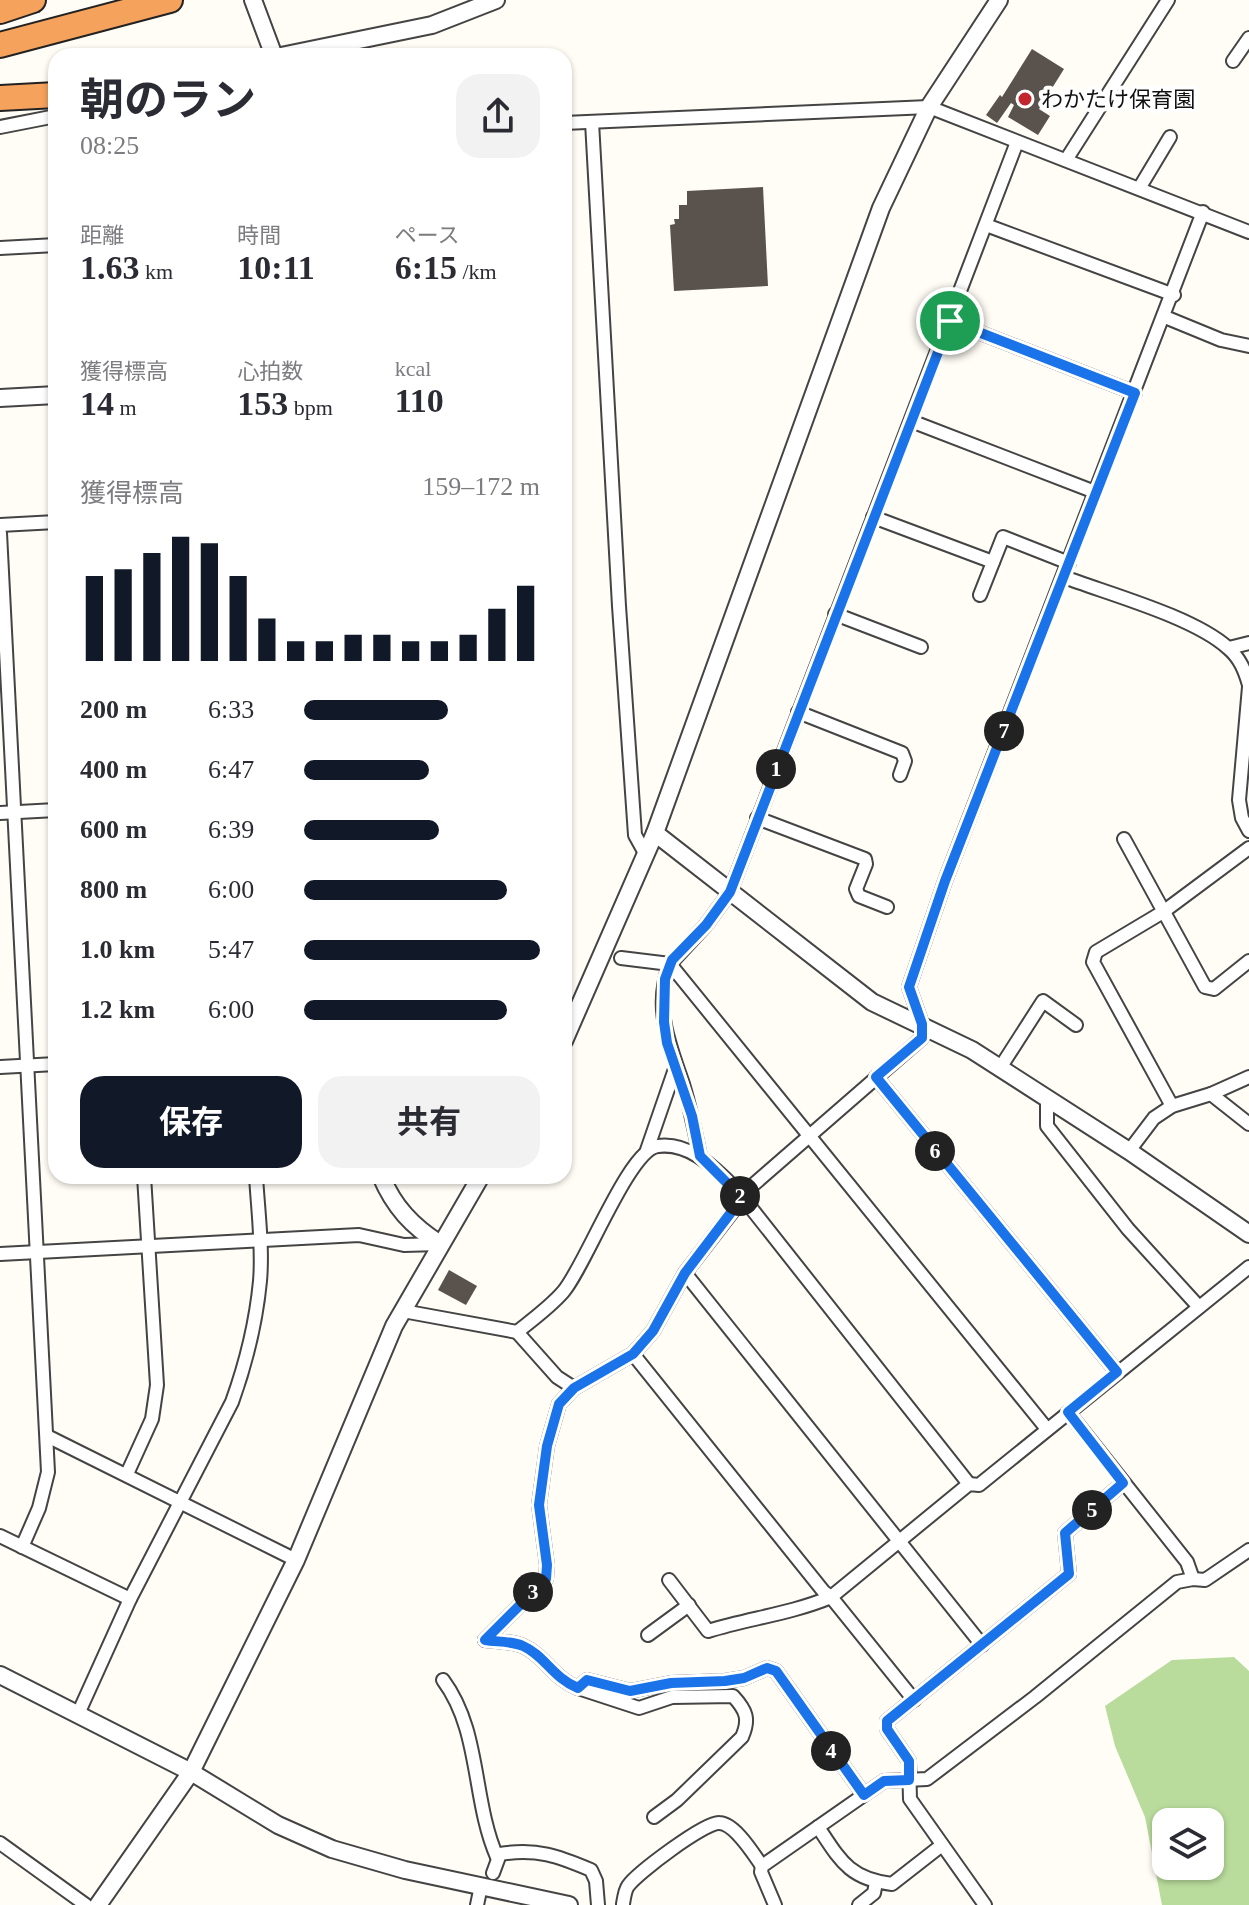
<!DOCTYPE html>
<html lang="ja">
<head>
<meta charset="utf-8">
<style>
  :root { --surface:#fff; --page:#f2f2f3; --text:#2b2b33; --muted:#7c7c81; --accent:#111827 }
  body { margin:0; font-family:"Times New Roman","Noto Sans JP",serif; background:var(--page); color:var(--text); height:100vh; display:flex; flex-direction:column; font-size:30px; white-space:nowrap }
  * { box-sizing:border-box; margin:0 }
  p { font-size:26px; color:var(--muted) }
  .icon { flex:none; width:44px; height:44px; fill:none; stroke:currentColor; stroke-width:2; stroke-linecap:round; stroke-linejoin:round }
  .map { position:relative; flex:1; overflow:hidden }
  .drawer { position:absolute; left:48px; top:48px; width:524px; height:1136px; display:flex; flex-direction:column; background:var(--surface); border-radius:24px; box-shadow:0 2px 6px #0004 }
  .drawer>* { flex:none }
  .fabs { position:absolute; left:1152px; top:1808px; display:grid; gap:16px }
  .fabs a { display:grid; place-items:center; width:72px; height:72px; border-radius:16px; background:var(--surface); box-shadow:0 2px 6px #0004; font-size:40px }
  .pin { position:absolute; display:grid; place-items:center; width:68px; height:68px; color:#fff; margin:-34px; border:4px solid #fff; border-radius:50%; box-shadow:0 2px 8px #0007 }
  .km { position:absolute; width:40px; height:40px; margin:-20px; border-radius:50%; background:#222; color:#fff; font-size:22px; line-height:40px; text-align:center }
  .round { display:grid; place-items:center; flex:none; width:84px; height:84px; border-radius:24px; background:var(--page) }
  .head { display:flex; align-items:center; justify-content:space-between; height:136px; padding:0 32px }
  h1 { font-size:44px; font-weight:700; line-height:60px }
  .metrics { display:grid; grid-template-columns:repeat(3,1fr); gap:12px; height:136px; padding:8px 32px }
  .metrics div { display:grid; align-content:center }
  .metrics b { font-size:34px; font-weight:700 }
  .metrics small { font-size:22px; font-weight:400 }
  .metrics p { font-size:22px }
  .chart { height:224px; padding:16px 32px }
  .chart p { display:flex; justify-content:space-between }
  .chart svg { width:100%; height:144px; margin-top:8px; stroke:var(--accent); stroke-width:6 }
  .cta { display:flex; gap:16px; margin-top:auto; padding:16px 32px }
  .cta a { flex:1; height:92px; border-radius:24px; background:var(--accent); color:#fff; font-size:32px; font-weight:700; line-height:92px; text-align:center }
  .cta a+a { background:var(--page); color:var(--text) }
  ul { padding:0 32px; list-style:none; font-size:26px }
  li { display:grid; grid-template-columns:128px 96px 1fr; align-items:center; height:60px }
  li i { height:20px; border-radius:10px; background:var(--accent) }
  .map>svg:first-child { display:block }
  .forest { fill:#b9dc9c; fill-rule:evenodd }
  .building { fill:#5a524d }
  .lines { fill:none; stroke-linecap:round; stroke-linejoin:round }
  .minor-casing { stroke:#444; stroke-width:16 }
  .tertiary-casing { stroke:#444; stroke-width:20 }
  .motorway-casing { stroke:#222; stroke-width:28 }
  .minor { stroke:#fff; stroke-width:12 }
  .tertiary { stroke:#fff; stroke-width:16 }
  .motorway { stroke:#f5a25d; stroke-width:24 }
  .route-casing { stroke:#fff; stroke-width:16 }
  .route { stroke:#1a73e8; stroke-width:10 }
  .poi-dot { fill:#c4262e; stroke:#fff; stroke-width:3 }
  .labels { text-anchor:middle; stroke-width:8; stroke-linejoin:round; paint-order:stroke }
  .poi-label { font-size:22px; fill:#111; stroke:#fff; text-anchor:start }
</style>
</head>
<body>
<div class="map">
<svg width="1249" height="1905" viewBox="0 0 1249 1905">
  <rect width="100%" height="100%" fill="#fffdf5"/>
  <path class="forest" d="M 1234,1657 L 1249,1671 L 1249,1905 L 1162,1905 L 1145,1817 L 1115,1746 L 1105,1706 L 1172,1660 ZM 1166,1822 L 1210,1822 L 1210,1866 L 1166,1866 Z"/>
  <g class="building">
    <polygon points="1032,49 1064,69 1039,109 1050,116 1038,135 1008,117 1014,105 1011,103 997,123 986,115 1000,95 1002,97"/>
    <polygon points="763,187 768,286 674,291 670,225 675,224 674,219 679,219 679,205 687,205 687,191"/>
    <polygon points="449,1270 477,1286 466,1305 438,1290"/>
  </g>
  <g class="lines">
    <g class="minor-casing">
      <g id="minor">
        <polyline points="1233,61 1249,38"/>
        <polyline points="592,122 619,606 635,835 645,853"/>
        <polyline points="564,123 929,107 1249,232"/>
        <polyline points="0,127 56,116"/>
        <polyline points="1066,160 1168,0"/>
        <polyline points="1140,187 1170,137"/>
        <polyline points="986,225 1174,295"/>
        <polyline points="0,248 56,245"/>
        <polyline points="1165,317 1221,340 1249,346"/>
        <polyline points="950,321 1135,393"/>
        <polyline points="911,421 1095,492"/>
        <polyline points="873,517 993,562"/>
        <polyline points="0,525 56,522"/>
        <polyline points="0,533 48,1472 39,1508 22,1547"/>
        <path d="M 1064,577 C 1109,594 1194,617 1228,648 C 1240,658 1245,671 1249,685"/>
        <polyline points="980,595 1003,537 1069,563"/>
        <polyline points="835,614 921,647"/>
        <polyline points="1229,648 1249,643"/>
        <polyline points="1249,687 1239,800 1242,818 1249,831"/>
        <polyline points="798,712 902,753 905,761 900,775"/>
        <polyline points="0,813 56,810"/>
        <polyline points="757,818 865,859 866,864 856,889 859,896 887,907"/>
        <polyline points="1124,839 1205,987 1214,989 1249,961"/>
        <polyline points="621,958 670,964 706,925 730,892 1017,142"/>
        <polyline points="0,1067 56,1064"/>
        <polyline points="1000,1068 1043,1001 1076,1025"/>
        <polyline points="876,1077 1117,1372"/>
        <polyline points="1211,1094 1249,1124"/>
        <polyline points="1047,1099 1047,1126 1128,1229 1199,1307"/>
        <polyline points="1172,1106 1093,962 1096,952 1163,912 1249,848"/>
        <polyline points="647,1150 676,1066"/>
        <polyline points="1129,1151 1154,1118 1172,1106 1211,1094 1249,1077"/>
        <path d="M 700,1156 C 695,1131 690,1107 683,1084 C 669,1043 653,1007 670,964 L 1047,1429"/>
        <polyline points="0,1254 359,1235 404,1245 439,1244"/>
        <polyline points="685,1273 982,1645"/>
        <path d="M 403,1311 L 517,1332 C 532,1320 550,1307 563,1292 C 585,1267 629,1149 658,1146 C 691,1142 715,1169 736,1189 L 969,1484"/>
        <polyline points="517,1332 557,1377 574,1388"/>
        <polyline points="633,1354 824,1592 831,1597 969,1484 979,1485 1249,1267"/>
        <polyline points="1068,1412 1187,1562 1193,1579"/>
        <polyline points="47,1436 296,1560"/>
        <polyline points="127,1474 152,1419 157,1385 144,1176"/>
        <polyline points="0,1536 130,1599"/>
        <path d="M 669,1580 L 708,1631 C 750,1618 790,1614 831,1597 L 914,1700"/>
        <polyline points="648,1635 689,1605"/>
        <polyline points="485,1640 546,1579 547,1565 539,1505 547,1446 559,1404 574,1388 633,1354 653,1331 685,1273 753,1185 922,1038 922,1024 909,987 945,881 1203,212"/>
        <path d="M 485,1640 C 496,1642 512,1641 523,1646 C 544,1655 553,1678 578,1688"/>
        <path d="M 443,1680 C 481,1731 472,1800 497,1857"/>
        <path d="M 78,1714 L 130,1599 L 232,1402 C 246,1363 256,1323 260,1281 C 263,1247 258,1211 256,1176"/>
        <path d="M 654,1817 L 677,1800 L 742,1737 C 750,1719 746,1710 733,1696 L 672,1697 L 639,1708 L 578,1688 L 587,1680 L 630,1691 L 671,1683 L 725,1681 L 744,1678 L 767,1668 L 776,1671 L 864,1795"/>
        <path d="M 818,1827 C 840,1860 849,1879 892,1884 L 942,1845"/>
        <polyline points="0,1843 86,1905"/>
        <path d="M 493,1873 L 500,1854 C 537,1848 558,1856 591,1870 L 596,1881 L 598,1905"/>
        <path d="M 623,1904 C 624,1898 625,1890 628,1886 C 637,1873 705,1822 719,1823 C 735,1823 754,1855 762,1866"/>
        <polyline points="477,1905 481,1886"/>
        <polyline points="775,1905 761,1872 762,1866 884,1781 927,1779 1035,1697 1177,1582 1193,1579 1205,1580 1249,1550"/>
        <polyline points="859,1905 874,1893 876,1882"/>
        <polyline points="985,1905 910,1799 909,1761 887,1729 887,1721 1069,1574 1065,1533 1123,1483"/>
      </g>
    </g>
    <g class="tertiary-casing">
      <g id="tertiary">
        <polyline points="253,0 274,56"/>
        <polyline points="281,56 432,25 496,0"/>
        <polyline points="0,398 56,395"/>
        <polyline points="655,833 872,1002 972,1050 1129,1151 1249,1234"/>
        <polyline points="564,1041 655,833 881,208 929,107 999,0"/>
        <path d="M 381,1176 C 394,1207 412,1226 440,1244"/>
        <polyline points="0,1675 191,1772 278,1825 332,1849 405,1870 569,1905"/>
        <polyline points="98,1905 191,1772 296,1560 394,1326 481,1176"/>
      </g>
    </g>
    <g class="motorway-casing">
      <g id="motorway">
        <polyline points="0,11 33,0"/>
        <polyline points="0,45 170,0"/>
        <polyline points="0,98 56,95"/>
      </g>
    </g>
    <use href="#minor" class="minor"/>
    <use href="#tertiary" class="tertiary"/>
    <use href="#motorway" class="motorway"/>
  </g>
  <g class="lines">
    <g class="route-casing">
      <path id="route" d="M 950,321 L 1135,393 L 945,881 L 909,987 L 922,1024 L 922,1038 L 876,1077 L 1117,1372 L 1068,1412 L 1123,1483 L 1065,1533 L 1069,1574 L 887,1721 L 887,1729 L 909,1761 L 909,1780 L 884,1781 L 864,1795 L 776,1671 L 767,1668 L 744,1678 L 725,1681 L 671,1683 L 630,1691 L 587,1680 L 578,1688 C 553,1678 544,1655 523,1646 C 512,1641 496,1642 485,1640 L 546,1579 L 547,1565 L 539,1505 L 547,1446 L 559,1404 L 574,1388 L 633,1354 L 653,1331 L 685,1273 L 742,1198 L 700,1156 L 692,1116 L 667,1043 L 664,1022 L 665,979 L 672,960 L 706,925 L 730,892 Z"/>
    </g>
    <use href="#route" class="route"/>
  </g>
  <circle class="poi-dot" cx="1025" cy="99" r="8"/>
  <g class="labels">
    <g class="poi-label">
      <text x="1041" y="107">わかたけ保育園</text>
    </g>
  </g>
</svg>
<div class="fabs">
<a><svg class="icon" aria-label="layers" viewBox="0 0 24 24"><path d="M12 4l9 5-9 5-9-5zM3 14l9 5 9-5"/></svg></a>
</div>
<div class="pin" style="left:950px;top:321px;background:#1e9e55"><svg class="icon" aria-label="arrive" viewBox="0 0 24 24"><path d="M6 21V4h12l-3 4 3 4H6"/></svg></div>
<b class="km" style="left:776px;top:769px">1</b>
<b class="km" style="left:740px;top:1196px">2</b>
<b class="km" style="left:533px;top:1592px">3</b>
<b class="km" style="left:831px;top:1751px">4</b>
<b class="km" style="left:1092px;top:1510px">5</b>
<b class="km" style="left:935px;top:1151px">6</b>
<b class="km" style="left:1004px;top:731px">7</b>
<section class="drawer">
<div class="head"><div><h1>朝のラン</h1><p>08:25</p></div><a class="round"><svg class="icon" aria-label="share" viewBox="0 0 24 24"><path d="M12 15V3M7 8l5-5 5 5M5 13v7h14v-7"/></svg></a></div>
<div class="metrics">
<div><p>距離</p><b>1.63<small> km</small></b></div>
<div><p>時間</p><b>10:11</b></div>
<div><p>ペース</p><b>6:15<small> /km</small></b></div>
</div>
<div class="metrics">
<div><p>獲得標高</p><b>14<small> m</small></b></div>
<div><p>心拍数</p><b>153<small> bpm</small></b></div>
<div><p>kcal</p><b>110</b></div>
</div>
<div class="chart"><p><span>獲得標高</span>159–172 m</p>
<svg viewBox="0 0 160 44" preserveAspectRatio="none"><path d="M5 44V18M15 44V16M25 44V11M35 44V6M45 44V8M55 44V18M65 44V31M75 44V38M85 44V38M95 44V36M105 44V36M115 44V38M125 44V38M135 44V36M145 44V28M155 44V21"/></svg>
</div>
<ul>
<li><b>200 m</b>6:33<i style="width:61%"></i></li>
<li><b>400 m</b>6:47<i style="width:53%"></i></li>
<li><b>600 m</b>6:39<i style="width:57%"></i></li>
<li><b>800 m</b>6:00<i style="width:86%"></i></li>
<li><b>1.0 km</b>5:47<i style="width:100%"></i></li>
<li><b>1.2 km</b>6:00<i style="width:86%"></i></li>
</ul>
<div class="cta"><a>保存</a><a>共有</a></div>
</section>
</div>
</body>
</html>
